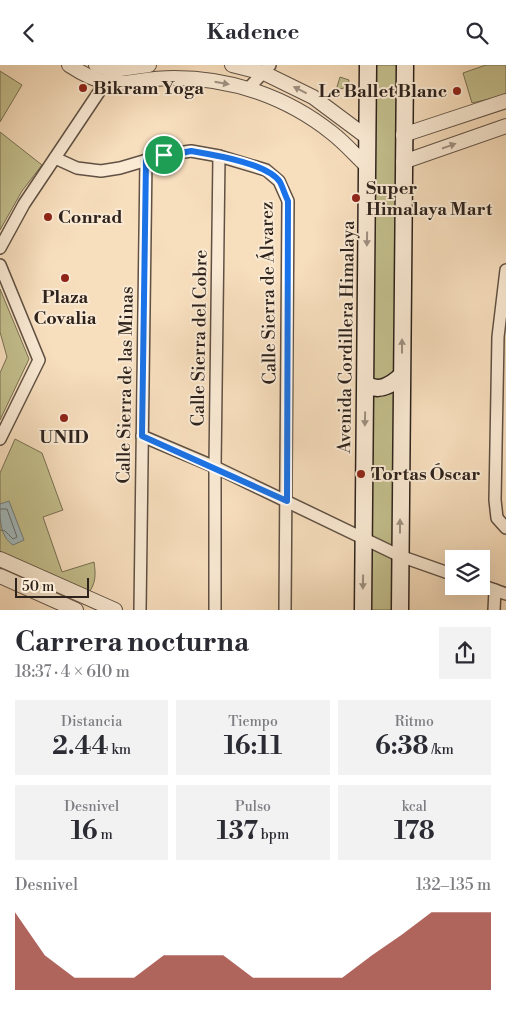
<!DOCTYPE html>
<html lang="es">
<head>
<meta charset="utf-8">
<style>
  :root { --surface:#fff; --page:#f2f2f3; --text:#2b2b33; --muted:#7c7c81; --accent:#8f2418 }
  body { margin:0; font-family:"Libre Bodoni",serif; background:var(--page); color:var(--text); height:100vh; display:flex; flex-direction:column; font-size:19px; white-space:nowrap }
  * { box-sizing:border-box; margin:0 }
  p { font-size:16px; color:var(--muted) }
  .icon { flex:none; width:28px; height:28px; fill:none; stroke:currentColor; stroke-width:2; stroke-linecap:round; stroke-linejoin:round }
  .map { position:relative; height:545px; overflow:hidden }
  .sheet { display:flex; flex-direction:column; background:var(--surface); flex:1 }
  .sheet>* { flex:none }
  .buttons { position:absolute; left:445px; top:485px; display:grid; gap:10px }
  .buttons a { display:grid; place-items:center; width:45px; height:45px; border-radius:0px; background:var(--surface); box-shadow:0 5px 20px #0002; font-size:25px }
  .scale { position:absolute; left:15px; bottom:12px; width:74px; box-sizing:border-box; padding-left:5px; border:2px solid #2d221c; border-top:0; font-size:14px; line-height:18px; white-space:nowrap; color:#2d221c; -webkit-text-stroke:4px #faead4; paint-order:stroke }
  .pin { position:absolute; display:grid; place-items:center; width:42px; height:42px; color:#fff; margin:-21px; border:2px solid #fff; border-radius:50%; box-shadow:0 1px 5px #0007 }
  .round { display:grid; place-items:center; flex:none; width:52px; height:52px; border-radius:0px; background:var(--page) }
  .summary { display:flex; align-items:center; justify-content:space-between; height:85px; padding:0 15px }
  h1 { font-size:28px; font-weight:800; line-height:38px }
  .metrics { display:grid; grid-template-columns:repeat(3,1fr); gap:8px; height:85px; padding:5px 15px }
  .metrics div { display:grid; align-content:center; border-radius:0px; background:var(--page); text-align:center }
  .metrics b { font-size:25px; font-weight:800 }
  .metrics small { font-size:14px; font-weight:400 }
  .metrics p { font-size:14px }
  .chart { height:140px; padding:10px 15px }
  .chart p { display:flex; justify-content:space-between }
  .chart svg { width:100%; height:90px; margin-top:5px; fill:var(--accent); opacity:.7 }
  header { display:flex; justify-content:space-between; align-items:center; height:65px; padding:0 15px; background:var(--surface); font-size:22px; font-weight:800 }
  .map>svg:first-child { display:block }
  .green { fill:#c3bf8d; stroke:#787054 }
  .water { fill:#a2b9bc; stroke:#737d7c }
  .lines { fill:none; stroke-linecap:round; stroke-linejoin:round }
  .shore { stroke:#686e6c; stroke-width:1 }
  .minor-casing { stroke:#605144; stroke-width:14 }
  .tertiary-casing { stroke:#605144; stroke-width:16 }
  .secondary-casing { stroke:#2d221c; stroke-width:19 }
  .minor { stroke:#faead4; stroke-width:11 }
  .tertiary { stroke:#faead4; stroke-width:14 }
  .secondary { stroke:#faead4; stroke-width:16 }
  .oneway { fill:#9e9081 }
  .route-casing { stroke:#fff; stroke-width:10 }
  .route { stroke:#1a73e8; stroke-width:6 }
  .poi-dot { fill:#8f2418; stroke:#faead4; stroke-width:2 }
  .labels { text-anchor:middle; stroke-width:4; stroke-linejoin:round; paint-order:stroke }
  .poi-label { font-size:18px; font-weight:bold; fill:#2d221c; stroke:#faead4; text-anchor:start }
  .street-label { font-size:18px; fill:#2d221c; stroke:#faead4 }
</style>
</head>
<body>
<header><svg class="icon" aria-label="back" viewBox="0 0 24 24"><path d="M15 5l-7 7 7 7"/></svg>Kadence<svg class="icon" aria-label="search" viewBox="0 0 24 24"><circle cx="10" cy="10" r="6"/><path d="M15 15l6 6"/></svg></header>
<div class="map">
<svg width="506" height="545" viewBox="0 0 506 545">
  <rect width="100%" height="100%" fill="#f7debd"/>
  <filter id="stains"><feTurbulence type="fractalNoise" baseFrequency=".004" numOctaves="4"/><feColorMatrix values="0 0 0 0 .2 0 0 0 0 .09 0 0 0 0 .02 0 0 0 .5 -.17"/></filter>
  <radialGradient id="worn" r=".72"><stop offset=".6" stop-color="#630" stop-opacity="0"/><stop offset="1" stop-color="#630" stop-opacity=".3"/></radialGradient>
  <g class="green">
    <polygon points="375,0 398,0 395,545 369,545"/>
    <polygon points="486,0 506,0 506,30 472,38 463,8"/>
    <polygon points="0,6 22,20 0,57"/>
    <polygon points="340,12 349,15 348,22 336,25"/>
    <polygon points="0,67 42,100 22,126 0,165"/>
    <polygon points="0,224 29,294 0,355 0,308 7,292 0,267"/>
    <path d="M 15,374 L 42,388 L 62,443 L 63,445 L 43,452 L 62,507 L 94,497 C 96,510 96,519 87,530 L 0,490 L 0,408 Z"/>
  </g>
  <path class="water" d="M 9,436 L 24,475 L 13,480 C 0,471 0,456 0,439 Z"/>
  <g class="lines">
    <polyline class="shore" points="0,444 7,444 17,472 13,474 5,466 0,465"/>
    <g class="minor-casing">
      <g id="minor">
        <polyline points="248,24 270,0"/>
        <polyline points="55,93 77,103 101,106 120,103 164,90 191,86 219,91 266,105 279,116 288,136 285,545"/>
        <polyline points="0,183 24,139 109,12"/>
        <polyline points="0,200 39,295 0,374"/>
        <polyline points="506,205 498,272 495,435 497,453 506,463"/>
        <polyline points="142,371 215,402 400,491 454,510"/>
        <polyline points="481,520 506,529"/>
        <polyline points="140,545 146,95"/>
        <polyline points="215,545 215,402 219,91"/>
        <polyline points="494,545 495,525"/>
      </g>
    </g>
    <g class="tertiary-casing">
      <g id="tertiary">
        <path d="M 69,0 C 116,31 125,13 174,13 C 232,13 287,32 332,68 C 345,78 356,91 368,102"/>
        <polyline points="96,0 113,5 149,0"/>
        <polyline points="232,0 264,8 313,32 368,73"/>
        <polyline points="403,70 506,36"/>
        <polyline points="403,97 506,61"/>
        <polyline points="0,494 115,545"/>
        <polyline points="0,511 76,545"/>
      </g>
    </g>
    <g class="secondary-casing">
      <g id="secondary">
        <path d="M 366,319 C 379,328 391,320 401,311"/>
        <polyline points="363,545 368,0"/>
        <polyline points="400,545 405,0"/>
      </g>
    </g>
    <use href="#minor" class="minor"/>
    <use href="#tertiary" class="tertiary"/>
    <use href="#secondary" class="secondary"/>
  </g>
  <defs><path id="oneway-solid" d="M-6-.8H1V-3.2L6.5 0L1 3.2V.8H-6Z" transform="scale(1.25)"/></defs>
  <g class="oneway">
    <use href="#oneway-solid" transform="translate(222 18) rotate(10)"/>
    <use href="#oneway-solid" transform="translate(300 25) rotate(-153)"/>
    <use href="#oneway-solid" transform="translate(449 81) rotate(-19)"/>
    <use href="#oneway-solid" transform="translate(367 174) rotate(91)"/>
    <use href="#oneway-solid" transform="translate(402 281) rotate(-90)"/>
    <use href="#oneway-solid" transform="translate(365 354) rotate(91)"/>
    <use href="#oneway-solid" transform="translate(400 461) rotate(-90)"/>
    <use href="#oneway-solid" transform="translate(363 517) rotate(91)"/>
  </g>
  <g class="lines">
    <g class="route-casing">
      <path id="route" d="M 191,86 C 214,90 267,98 280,117 C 283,123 285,130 288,136 L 287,436 L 142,371 L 146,95 Z"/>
    </g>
    <use href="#route" class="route"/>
  </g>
  <g class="poi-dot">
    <circle cx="83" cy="23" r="5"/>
    <circle cx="457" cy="26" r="5"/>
    <circle cx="356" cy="133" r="5"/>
    <circle cx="48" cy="152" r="5"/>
    <circle cx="65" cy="213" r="5"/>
    <circle cx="64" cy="353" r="5"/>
    <circle cx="361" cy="409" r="5"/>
  </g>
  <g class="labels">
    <g class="poi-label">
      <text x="93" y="29">Bikram Yoga</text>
      <text x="447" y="32" text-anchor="end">Le Ballet Blanc</text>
      <text x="366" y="129">Super<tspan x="366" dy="21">Himalaya Mart</tspan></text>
      <text x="58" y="158">Conrad</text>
      <text x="65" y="238" text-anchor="middle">Plaza<tspan x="65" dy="21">Covalia</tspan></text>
      <text x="64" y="378" text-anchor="middle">UNID</text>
      <text x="371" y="415">Tortas Óscar</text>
    </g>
    <g class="street-label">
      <text transform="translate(268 228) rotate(-91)" y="6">Calle Sierra de Álvarez</text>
      <text transform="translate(346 272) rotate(-89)" y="6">Avenida Cordillera Himalaya</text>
      <text transform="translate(199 273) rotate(-89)" y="6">Calle Sierra del Cobre</text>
      <text transform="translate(125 320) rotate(-89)" y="6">Calle Sierra de las Minas</text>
    </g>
  </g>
  <rect width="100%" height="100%" filter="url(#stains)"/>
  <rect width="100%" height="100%" fill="url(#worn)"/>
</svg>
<div class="buttons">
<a><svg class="icon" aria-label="layers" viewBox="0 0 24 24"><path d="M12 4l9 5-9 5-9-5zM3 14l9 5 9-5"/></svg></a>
</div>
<div class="scale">50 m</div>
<div class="pin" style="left:164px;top:90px;background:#1e9e55"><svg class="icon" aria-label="arrive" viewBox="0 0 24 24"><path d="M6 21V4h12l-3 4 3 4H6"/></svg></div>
</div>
<section class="sheet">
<div class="summary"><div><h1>Carrera nocturna</h1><p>18:37 · 4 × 610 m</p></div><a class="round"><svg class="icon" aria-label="share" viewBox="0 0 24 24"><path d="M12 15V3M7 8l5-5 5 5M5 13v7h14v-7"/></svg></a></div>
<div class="metrics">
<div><p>Distancia</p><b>2.44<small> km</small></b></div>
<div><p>Tiempo</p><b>16:11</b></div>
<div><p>Ritmo</p><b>6:38<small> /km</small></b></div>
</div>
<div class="metrics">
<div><p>Desnivel</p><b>16<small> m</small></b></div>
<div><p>Pulso</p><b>137<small> bpm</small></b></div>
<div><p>kcal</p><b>178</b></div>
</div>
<div class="chart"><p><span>Desnivel</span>132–135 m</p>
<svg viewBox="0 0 160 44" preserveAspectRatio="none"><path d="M0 44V6L10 27L20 38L30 38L40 38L50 27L60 27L70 27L80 38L90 38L100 38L110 38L120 27L130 17L140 6L150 6L160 6V44z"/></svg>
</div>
</section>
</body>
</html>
